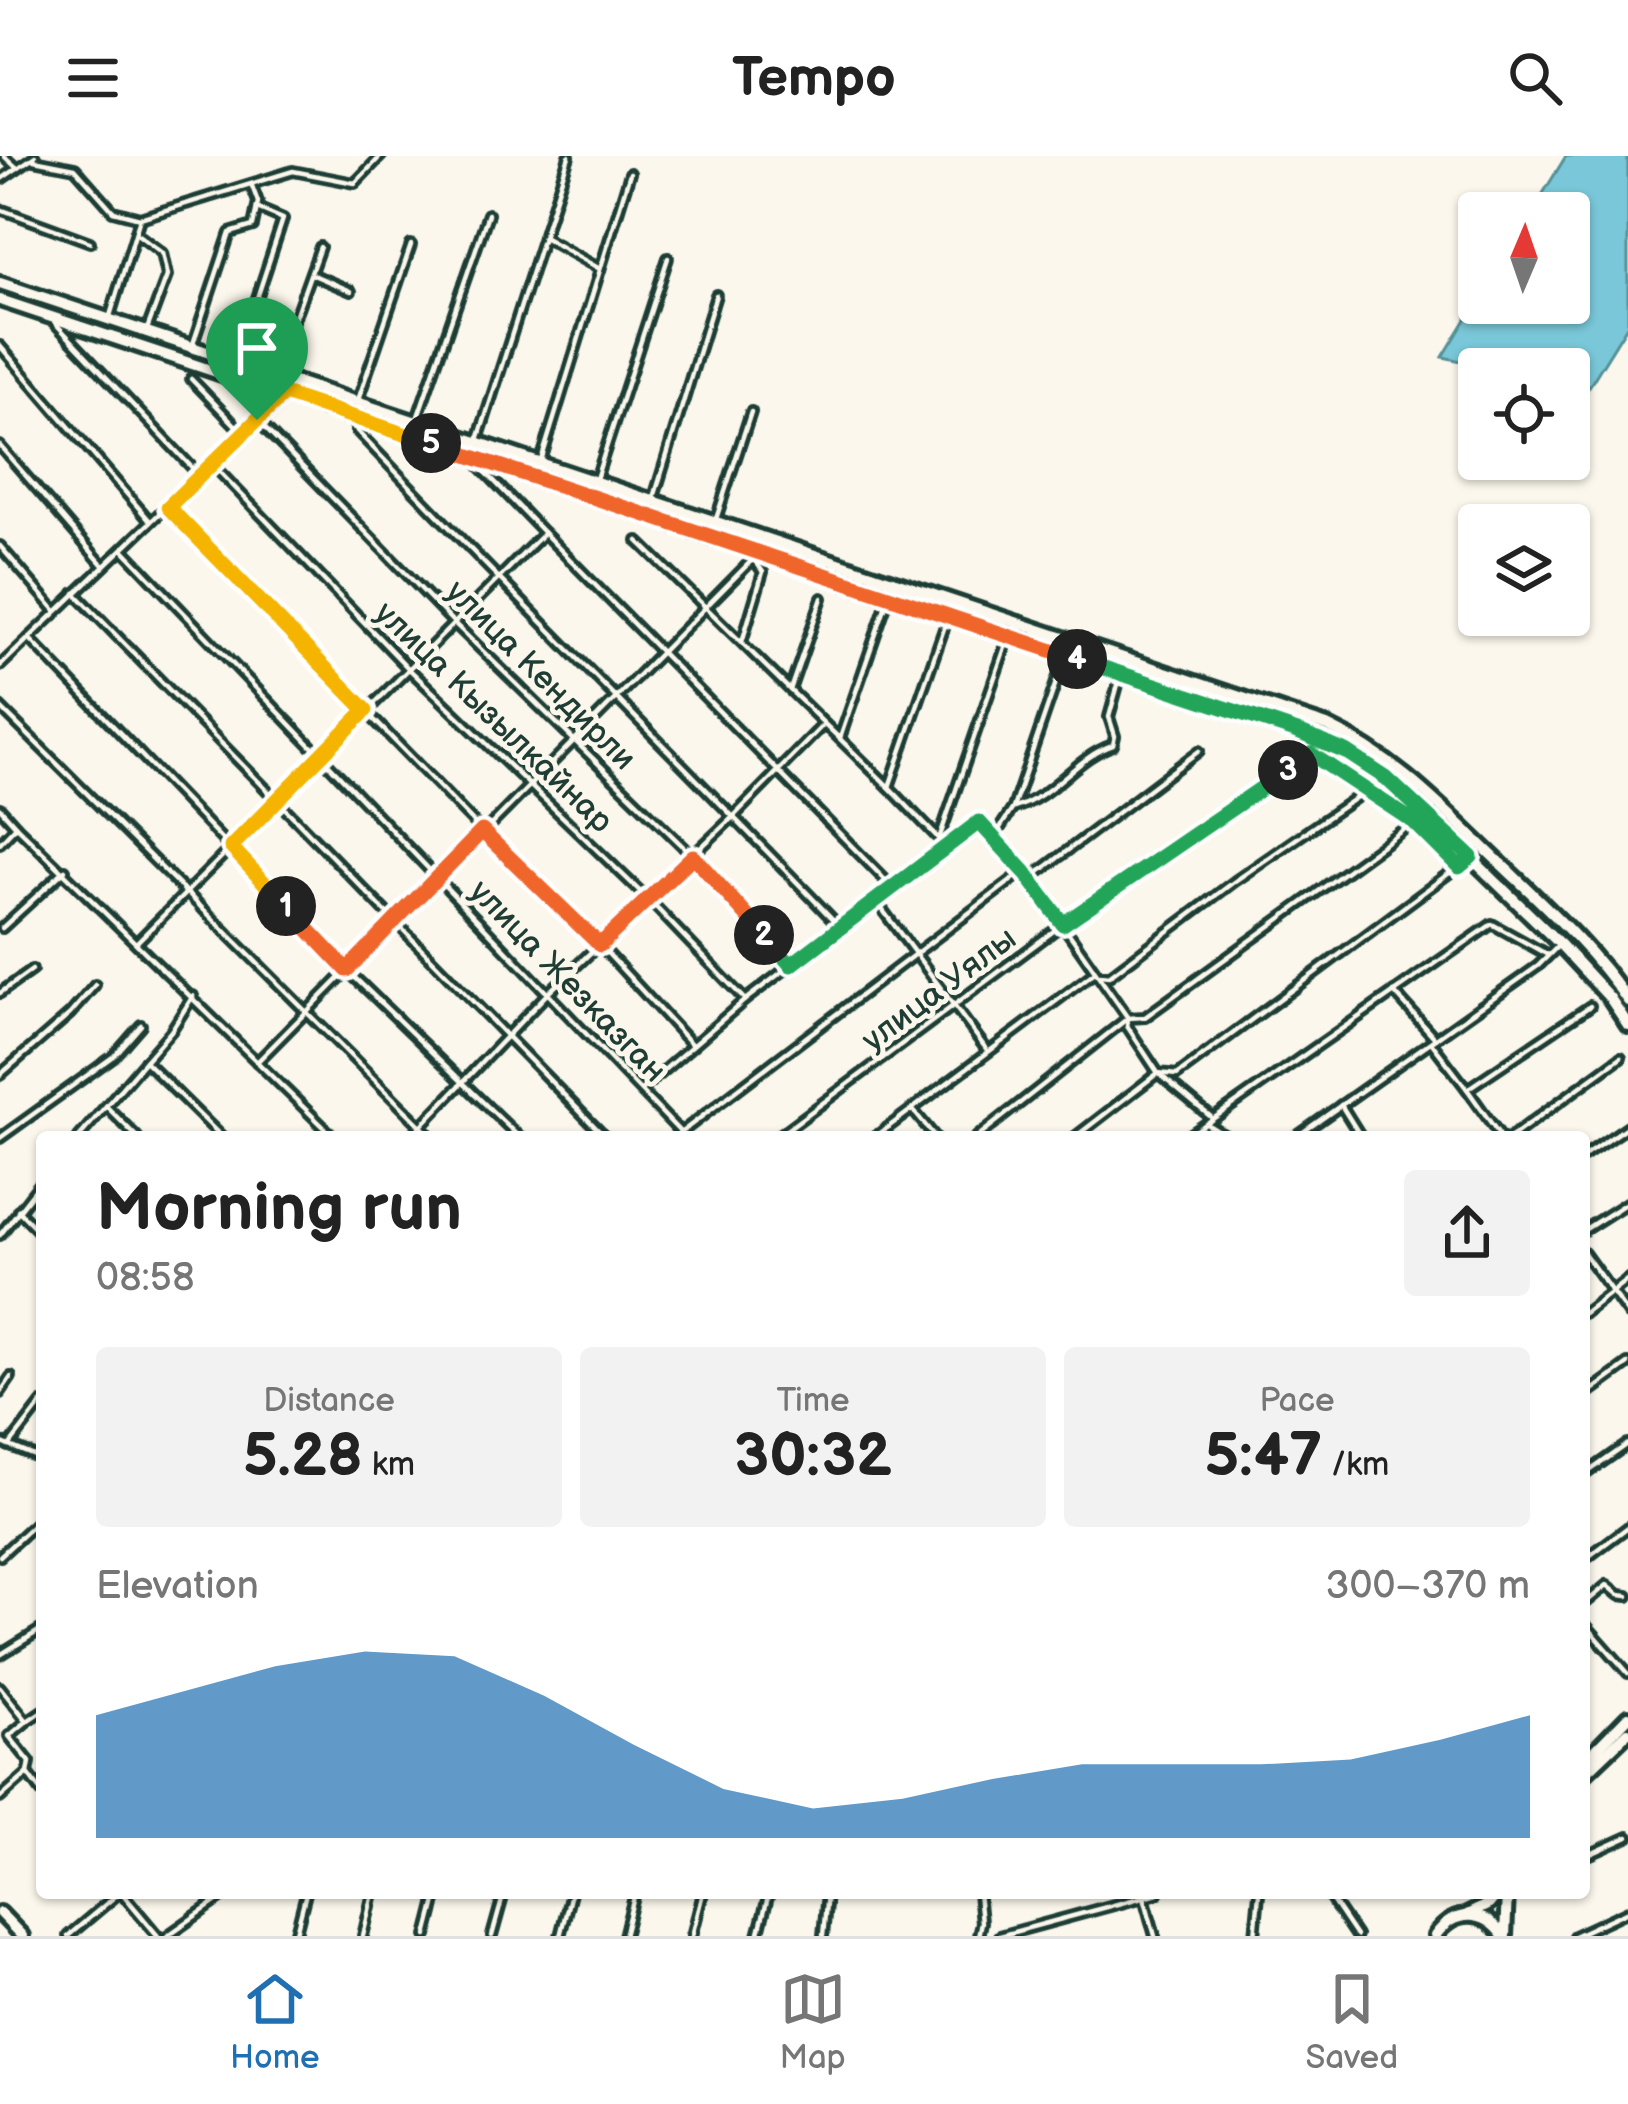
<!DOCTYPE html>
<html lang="en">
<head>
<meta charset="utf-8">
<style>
  :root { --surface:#fff; --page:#f2f2f2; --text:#222; --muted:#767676; --line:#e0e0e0; --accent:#1f6fb2 }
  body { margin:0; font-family:"Balsamiq Sans",sans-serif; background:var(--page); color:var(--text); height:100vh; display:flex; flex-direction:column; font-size:45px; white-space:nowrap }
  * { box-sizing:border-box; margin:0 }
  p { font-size:39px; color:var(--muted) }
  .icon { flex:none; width:66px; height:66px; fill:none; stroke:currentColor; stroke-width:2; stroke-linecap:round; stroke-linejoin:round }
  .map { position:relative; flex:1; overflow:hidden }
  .details { position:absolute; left:36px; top:975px; width:1554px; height:768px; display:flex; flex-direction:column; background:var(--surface); border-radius:12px; box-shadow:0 3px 9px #0004 }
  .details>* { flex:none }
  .needle { width:78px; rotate:2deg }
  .fabs { position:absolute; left:1458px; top:36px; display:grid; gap:24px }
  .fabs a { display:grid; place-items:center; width:132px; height:132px; border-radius:12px; background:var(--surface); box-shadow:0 3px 9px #0004; font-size:60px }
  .pin { position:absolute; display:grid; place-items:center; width:102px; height:102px; color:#fff; margin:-123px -51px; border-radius:50% 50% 50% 0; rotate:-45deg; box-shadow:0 0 12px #0007 }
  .pin .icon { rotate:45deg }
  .km { position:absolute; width:60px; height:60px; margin:-30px; border-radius:50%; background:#222; color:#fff; font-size:33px; line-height:60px; text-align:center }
  .round { display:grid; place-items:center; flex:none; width:126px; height:126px; border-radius:12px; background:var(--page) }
  .overview { display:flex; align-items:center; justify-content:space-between; height:204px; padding:0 60px }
  h1 { font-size:66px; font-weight:800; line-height:90px }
  .metrics { display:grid; grid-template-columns:repeat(3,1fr); gap:18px; height:204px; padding:12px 60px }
  .metrics div { display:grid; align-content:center; border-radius:12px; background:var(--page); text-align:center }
  .metrics b { font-size:60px; font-weight:800 }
  .metrics small { font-size:33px; font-weight:400 }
  .metrics p { font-size:33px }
  .chart { height:336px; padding:24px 60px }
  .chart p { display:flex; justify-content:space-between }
  .chart svg { width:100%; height:216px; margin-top:12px; fill:var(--accent); opacity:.7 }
  header { display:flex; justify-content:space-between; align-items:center; height:156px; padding:0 60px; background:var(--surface); font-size:54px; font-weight:800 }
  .tabs { display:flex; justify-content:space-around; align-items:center; height:168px; border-top:3px solid var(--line); background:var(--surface); font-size:33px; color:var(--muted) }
  .tabs a { display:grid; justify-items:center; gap:6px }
  .tabs .current { color:var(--accent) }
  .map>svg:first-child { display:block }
  .water { fill:#79c7d8; stroke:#559096; stroke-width:3 }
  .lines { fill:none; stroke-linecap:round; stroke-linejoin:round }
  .minor-casing { stroke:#1f3d34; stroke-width:14 }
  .primary-casing { stroke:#1f3d34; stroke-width:20 }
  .trunk-casing { stroke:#1f3d34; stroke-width:20 }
  .minor { stroke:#fbf7ec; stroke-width:4.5 }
  .primary { stroke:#fbf7ec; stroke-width:10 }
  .trunk { stroke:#fbf7ec; stroke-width:10 }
  .split-1-casing { stroke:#fff; stroke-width:24 }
  .split-2-casing { stroke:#fff; stroke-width:24 }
  .split-3-casing { stroke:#fff; stroke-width:24 }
  .split-4-casing { stroke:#fff; stroke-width:24 }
  .split-5-casing { stroke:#fff; stroke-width:24 }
  .split-6-casing { stroke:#fff; stroke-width:24 }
  .split-1 { stroke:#f5b400; stroke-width:15 }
  .split-2 { stroke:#f0652b; stroke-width:15 }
  .split-3 { stroke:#22a559; stroke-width:15 }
  .split-4 { stroke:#22a559; stroke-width:15 }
  .split-5 { stroke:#f0652b; stroke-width:15 }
  .split-6 { stroke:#f5b400; stroke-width:15 }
  .labels { text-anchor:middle; stroke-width:10; stroke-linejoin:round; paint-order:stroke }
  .street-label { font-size:33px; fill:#1f3d34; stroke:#fbf7ec }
</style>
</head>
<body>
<header><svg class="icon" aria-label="menu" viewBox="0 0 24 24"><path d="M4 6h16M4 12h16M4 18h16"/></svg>Tempo<svg class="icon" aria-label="search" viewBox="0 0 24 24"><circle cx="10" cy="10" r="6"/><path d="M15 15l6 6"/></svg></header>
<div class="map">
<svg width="1628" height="1780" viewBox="0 0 1628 1780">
  <rect width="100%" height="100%" fill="#fbf7ec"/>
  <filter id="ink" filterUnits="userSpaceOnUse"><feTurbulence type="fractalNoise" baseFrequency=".00833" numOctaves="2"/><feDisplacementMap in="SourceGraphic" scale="24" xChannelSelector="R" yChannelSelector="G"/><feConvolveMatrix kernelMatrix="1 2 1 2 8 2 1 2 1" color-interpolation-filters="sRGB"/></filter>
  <g filter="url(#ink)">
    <polygon class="water" points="1566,0 1628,0 1628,168 1587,234 1569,229 1569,213 1497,213 1443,201 1479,142 1479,147 1569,147 1569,57 1531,57"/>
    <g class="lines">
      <g class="minor-casing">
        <g id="minor">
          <polyline points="4,0 17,12"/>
          <polyline points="34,4 75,12 113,55 140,62 293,15 355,27 381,0"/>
          <polyline points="0,24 35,0"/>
          <polyline points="0,53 90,86"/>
          <polyline points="137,78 162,97 167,120 146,176"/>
          <polyline points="543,81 600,113"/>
          <polyline points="311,118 351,135"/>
          <polyline points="110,160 140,62"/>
          <polyline points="55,167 200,320"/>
          <polyline points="0,190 150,365"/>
          <polyline points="192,191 230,77 253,70 258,46 252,30"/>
          <polyline points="236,206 283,63 257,52"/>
          <polyline points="274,219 320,91"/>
          <polyline points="191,223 243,277"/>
          <polyline points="357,247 411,89"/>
          <polyline points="257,264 455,468 693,700 790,808"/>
          <path d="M 354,266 L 357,275 C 516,443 680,604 840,771"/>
          <polyline points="416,266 488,58"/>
          <polyline points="477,287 569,0"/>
          <polyline points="0,290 102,408"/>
          <polyline points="212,308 409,513 648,743 745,844"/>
          <polyline points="540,308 630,17"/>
          <polyline points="595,326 668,102"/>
          <polyline points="653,345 716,139"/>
          <polyline points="168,351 480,673 600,789 691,888"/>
          <polyline points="715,366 751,256"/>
          <polyline points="544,377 893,732"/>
          <polyline points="638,385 889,631 947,464"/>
          <polyline points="0,390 55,454"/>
          <polyline points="123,393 680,976"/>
          <polyline points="75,437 605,981"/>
          <polyline points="29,482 347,814 519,981"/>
          <polyline points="742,486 763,416 754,403"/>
          <polyline points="0,510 282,240"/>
          <polyline points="790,534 822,442"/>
          <polyline points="0,551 421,970 410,981"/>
          <polyline points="840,582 889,440"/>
          <polyline points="889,631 939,683 942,692"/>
          <polyline points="0,652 16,670 0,687"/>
          <path d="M 1014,652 C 1053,641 1076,601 1113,589 L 1115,580 L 1109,561 L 1121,518"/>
          <polyline points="16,670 334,981"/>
          <polyline points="994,681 1013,652 1065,500"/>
          <polyline points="939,683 1009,480"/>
          <polyline points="1030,723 1199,595"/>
          <polyline points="876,745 987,894"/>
          <polyline points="2,772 65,714"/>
          <polyline points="137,786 544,377 474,304"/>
          <polyline points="1100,819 1109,820 1235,725 1367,634 1414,666"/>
          <polyline points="1394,836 1434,881"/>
          <polyline points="0,837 32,814"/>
          <polyline points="1431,886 1467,933"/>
          <polyline points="145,905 222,981"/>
          <polyline points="257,906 759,397"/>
          <polyline points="0,919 70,858 95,829"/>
          <path d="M 641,934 L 745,844 L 979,666 C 1037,725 1080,795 1128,862 L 1127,870 L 1158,917 L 1177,919 L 1471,701"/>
          <polyline points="1341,949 1361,981"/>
          <polyline points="107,951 137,981"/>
          <polyline points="912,953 935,981"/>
          <polyline points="1208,969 1227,981"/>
          <polyline points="79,981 171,875 193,840"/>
          <polyline points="431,981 421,970 546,839 734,660 824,568"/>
          <polyline points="675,981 1024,715"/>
          <polyline points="777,981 1063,768 1311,598 1367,634"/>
          <polyline points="875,981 1095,816"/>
          <polyline points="977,981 1128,862 1145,861 1414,666 1459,711"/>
          <polyline points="1075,981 1158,917 1211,961"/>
          <polyline points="1187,981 1492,768 1548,799"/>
          <polyline points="1296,981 1538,810 1558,790"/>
          <polyline points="1501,981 1467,933 1590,850"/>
          <polyline points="1511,981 1621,901"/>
          <polyline points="0,982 114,900 141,869"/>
          <polyline points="1584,1000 1628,970"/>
          <polyline points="18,1054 42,1079"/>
          <polyline points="1584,1074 1628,1046"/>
          <polyline points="0,1079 42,1025"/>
          <polyline points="1584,1097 1628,1158"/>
          <polyline points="1584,1157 1628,1123"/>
          <polyline points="0,1237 11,1221"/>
          <polyline points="1584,1240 1628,1208"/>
          <polyline points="0,1286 42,1303"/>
          <polyline points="9,1290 42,1247"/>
          <polyline points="1584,1319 1628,1288"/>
          <polyline points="0,1400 42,1361"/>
          <polyline points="1584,1404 1628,1371"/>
          <polyline points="1584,1448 1607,1429 1619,1439 1628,1440"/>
          <polyline points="1584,1467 1628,1517"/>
          <polyline points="0,1499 42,1473"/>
          <polyline points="0,1531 27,1565 9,1580 30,1606 28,1617 42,1636"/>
          <polyline points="27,1565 42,1555"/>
          <polyline points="0,1642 27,1618"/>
          <polyline points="1584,1701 1628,1681"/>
          <polyline points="122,1737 158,1780"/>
          <polyline points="978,1737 981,1766 978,1780"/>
          <polyline points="1143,1737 1155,1780"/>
          <polyline points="1327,1737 1356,1780"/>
          <polyline points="68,1780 119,1737"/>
          <polyline points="167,1780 228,1737"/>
          <polyline points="299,1780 296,1776 306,1737"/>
          <polyline points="363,1780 373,1737"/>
          <polyline points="427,1780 438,1737"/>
          <polyline points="492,1780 504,1737"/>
          <polyline points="560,1780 571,1737"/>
          <polyline points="624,1780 635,1737"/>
          <polyline points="692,1780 703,1737"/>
          <polyline points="758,1780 769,1737"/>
          <polyline points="823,1780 827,1737"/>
          <polyline points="999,1780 1158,1737"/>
          <polyline points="1255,1780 1259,1737"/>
          <polyline points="1574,1780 1628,1755"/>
        </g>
      </g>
      <g class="primary-casing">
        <g id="primary">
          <path d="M 0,127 L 1327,570 C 1396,602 1446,656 1501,708 C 1546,751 1593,793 1628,845"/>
          <polyline points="0,144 1321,584 1369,609 1405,638 1560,788 1610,842 1628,869"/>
        </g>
      </g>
      <g class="trunk-casing">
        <g id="trunk">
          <polyline points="1584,1606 1628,1561"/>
          <polyline points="1584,1618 1628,1576"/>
          <polyline points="0,1757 22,1780"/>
          <polyline points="1467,1759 1489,1748 1498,1737"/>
          <path d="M 1435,1780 C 1454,1753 1484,1753 1503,1780"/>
          <polyline points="1505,1780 1507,1737"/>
        </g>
      </g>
      <use href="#minor" class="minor"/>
      <use href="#primary" class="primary"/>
      <use href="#trunk" class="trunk"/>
    </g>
  </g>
  <g class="lines" filter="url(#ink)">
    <g class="split-1-casing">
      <polyline id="split-1" points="257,264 168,351 366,554 231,691 286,750"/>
    </g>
    <g class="split-2-casing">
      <polyline id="split-2" points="286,750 347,814 482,675 600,789 693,700 764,779"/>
    </g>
    <g class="split-3-casing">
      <polyline id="split-3" points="764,779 791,809 979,666 1024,715 1063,768 1288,614"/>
    </g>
    <g class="split-4-casing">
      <polyline id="split-4" points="1077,503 1298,576 1348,597 1386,622 1471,701 1459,711 1414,666 1311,598 1288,614"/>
    </g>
    <g class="split-5-casing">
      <polyline id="split-5" points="431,287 1077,503"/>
    </g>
    <g class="split-6-casing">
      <polyline id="split-6" points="257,264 284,238 431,287"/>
    </g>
    <use href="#split-1" class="split-1"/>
    <use href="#split-2" class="split-2"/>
    <use href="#split-3" class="split-3"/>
    <use href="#split-4" class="split-4"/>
    <use href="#split-5" class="split-5"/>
    <use href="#split-6" class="split-6"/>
  </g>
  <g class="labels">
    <g class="street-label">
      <text transform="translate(542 518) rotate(45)" y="12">улица Кендирли</text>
      <text transform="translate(495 560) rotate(44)" y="12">улица Кызылкайнар</text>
      <text transform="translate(569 824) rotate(46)" y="12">улица Жезказган</text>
      <text transform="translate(938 832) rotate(-37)" y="12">улица Уялы</text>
    </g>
  </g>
</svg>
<div class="fabs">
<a><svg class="needle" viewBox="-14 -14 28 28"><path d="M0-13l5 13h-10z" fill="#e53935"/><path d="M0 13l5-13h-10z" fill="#767676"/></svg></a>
<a><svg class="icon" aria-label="locate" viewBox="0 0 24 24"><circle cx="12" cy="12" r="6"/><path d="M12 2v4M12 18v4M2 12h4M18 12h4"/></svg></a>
<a><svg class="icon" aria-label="layers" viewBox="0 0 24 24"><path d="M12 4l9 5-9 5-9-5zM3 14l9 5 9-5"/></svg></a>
</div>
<div class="pin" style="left:257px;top:264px;background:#1e9e55"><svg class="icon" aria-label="arrive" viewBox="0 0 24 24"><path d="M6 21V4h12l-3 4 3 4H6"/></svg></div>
<b class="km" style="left:286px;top:750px">1</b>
<b class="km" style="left:764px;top:779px">2</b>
<b class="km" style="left:1288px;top:614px">3</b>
<b class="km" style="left:1077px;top:503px">4</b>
<b class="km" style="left:431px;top:287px">5</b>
<section class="details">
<div class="overview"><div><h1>Morning run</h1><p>08:58</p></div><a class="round"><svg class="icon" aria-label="share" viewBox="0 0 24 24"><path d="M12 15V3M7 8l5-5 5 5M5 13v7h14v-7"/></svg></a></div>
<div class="metrics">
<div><p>Distance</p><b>5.28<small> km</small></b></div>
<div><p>Time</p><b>30:32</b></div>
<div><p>Pace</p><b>5:47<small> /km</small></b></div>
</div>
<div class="chart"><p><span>Elevation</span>300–370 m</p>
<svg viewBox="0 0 160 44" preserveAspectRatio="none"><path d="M0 44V19L10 14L20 9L30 6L40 7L50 15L60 25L70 34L80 38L90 36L100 32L110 29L120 29L130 29L140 28L150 24L160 19V44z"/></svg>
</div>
</section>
</div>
<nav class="tabs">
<a class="current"><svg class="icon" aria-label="home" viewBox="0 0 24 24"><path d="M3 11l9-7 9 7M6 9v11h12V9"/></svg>Home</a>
<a><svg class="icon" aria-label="map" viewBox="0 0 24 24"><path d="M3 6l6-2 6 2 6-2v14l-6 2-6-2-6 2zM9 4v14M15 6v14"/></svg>Map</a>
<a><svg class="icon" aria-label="saved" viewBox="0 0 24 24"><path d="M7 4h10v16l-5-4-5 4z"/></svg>Saved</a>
</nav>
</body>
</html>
